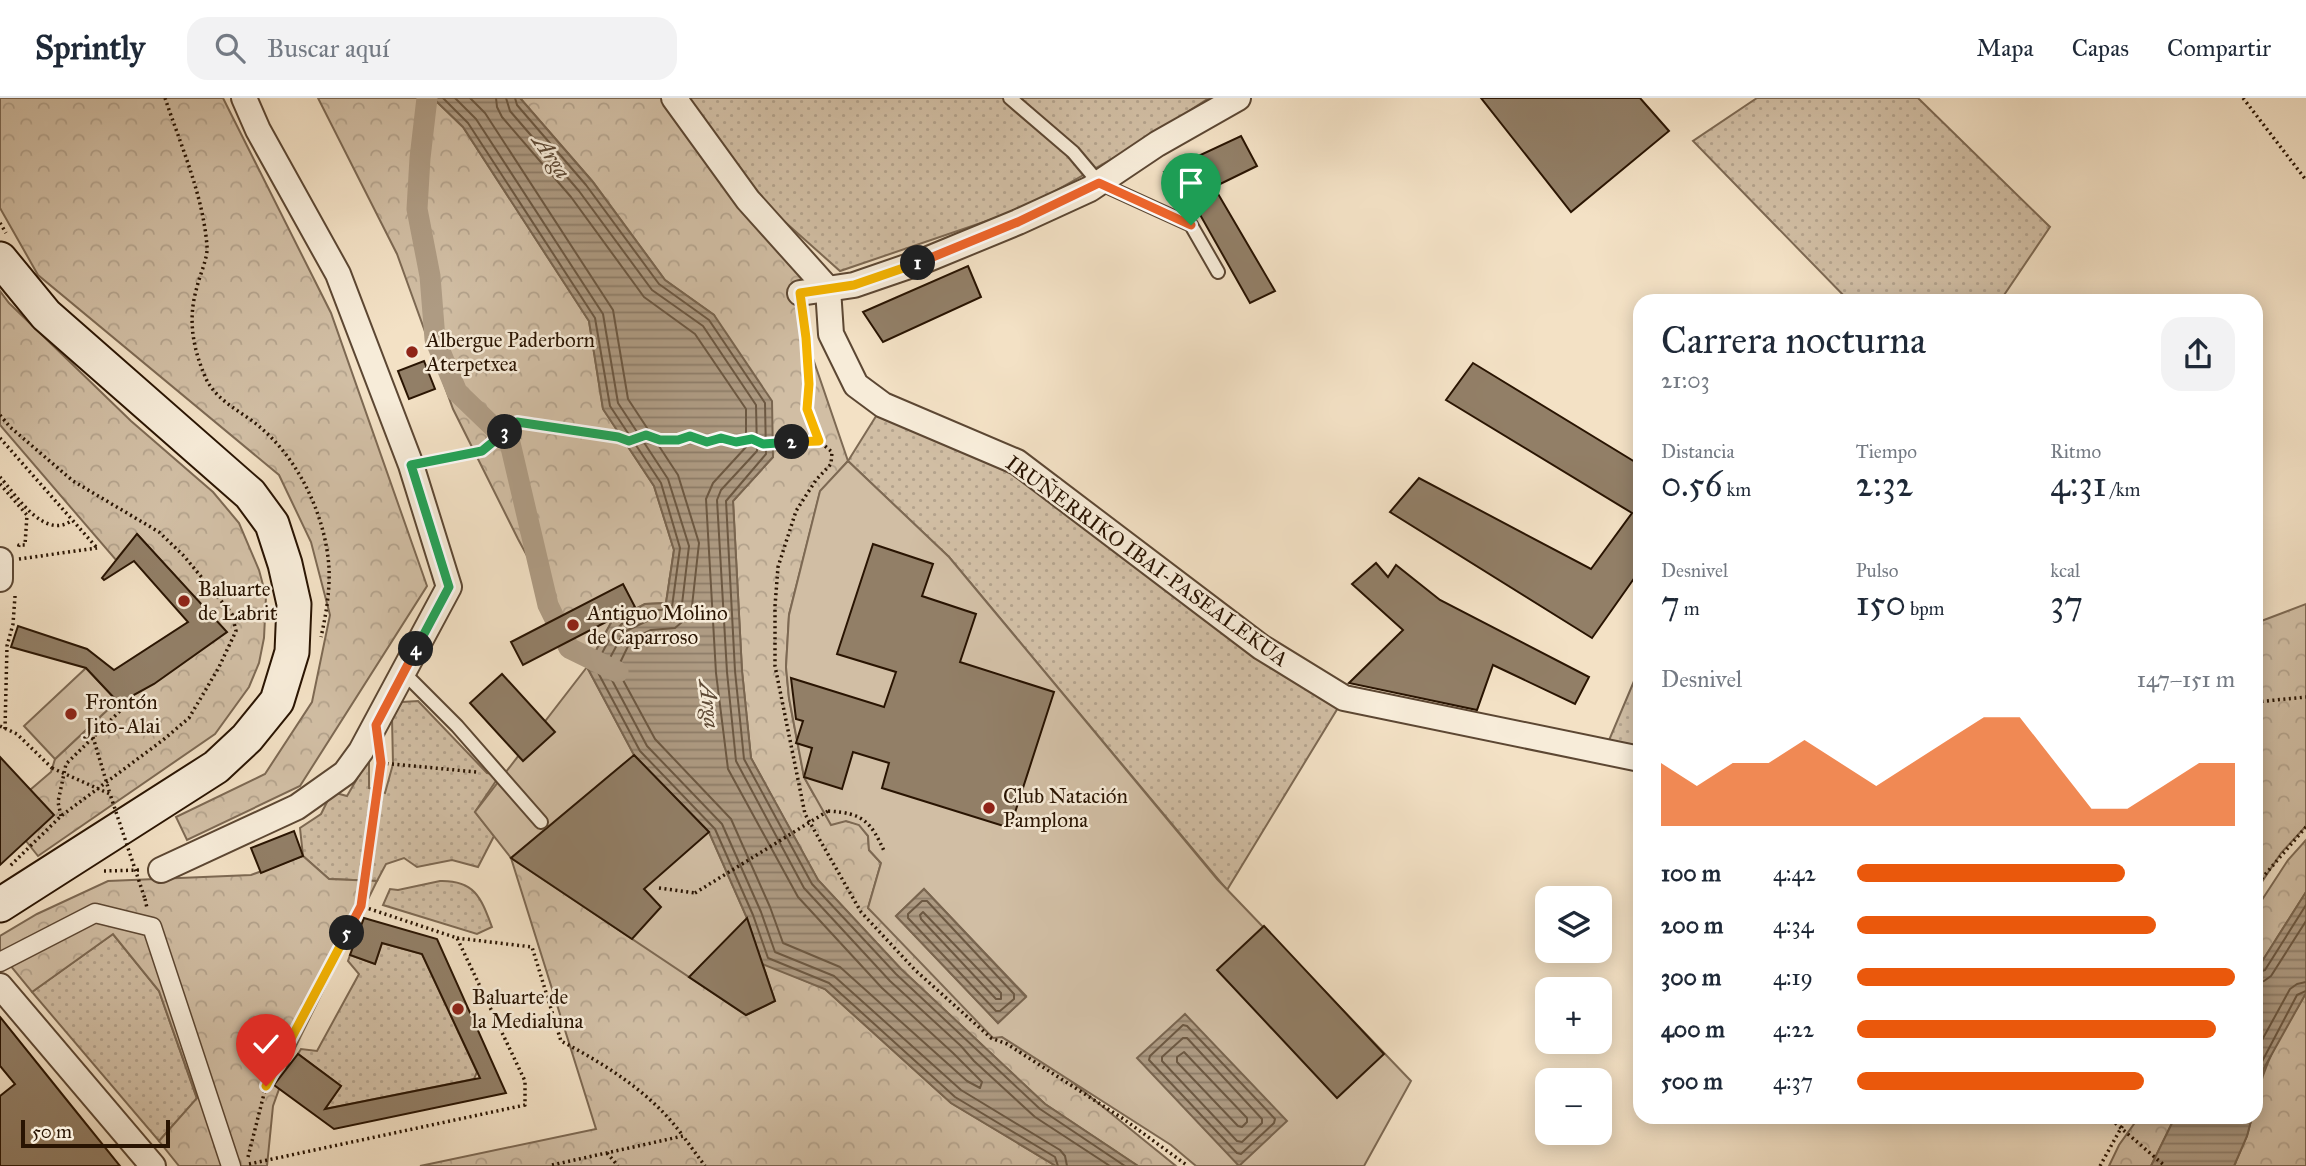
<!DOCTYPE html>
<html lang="es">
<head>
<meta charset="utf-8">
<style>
  :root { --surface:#fff; --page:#f2f2f3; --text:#1f2937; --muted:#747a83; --line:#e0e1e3; --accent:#ea580c }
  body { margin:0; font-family:"IM FELL Great Primer",serif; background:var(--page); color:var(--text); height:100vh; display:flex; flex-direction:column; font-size:26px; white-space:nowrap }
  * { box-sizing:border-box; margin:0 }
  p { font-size:23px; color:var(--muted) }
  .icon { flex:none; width:38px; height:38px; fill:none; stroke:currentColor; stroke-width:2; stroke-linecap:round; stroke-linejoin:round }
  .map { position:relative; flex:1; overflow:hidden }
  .panel { position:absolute; left:1633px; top:196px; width:630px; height:830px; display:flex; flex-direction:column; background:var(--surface); border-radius:21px; box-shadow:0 4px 18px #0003 }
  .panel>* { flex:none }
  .tools { position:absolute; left:1535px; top:788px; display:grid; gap:14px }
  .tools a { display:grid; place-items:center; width:77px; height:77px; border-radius:14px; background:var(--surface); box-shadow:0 4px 18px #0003; font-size:35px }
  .scale { position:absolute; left:21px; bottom:18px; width:149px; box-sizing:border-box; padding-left:7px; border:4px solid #291402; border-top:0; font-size:19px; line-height:24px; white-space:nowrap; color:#291402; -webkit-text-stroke:5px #f7ecd9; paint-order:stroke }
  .pin { position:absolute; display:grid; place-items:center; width:60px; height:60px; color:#fff; margin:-72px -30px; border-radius:50% 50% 50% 0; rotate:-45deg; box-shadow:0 0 7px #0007 }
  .pin .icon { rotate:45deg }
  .km { position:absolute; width:35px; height:35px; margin:-18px; border-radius:50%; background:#222; color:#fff; font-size:19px; line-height:35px; text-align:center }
  .round { display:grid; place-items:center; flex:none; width:74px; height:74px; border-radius:21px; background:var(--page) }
  .head { display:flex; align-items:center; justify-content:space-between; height:119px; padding:0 28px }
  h1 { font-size:38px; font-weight:600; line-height:52px }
  .figures { display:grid; grid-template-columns:repeat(3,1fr); gap:10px; height:119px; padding:7px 28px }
  .figures div { display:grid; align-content:center }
  .figures b { font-size:35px; font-weight:600 }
  .figures small { font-size:19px; font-weight:400 }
  .figures p { font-size:19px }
  .chart { height:196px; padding:14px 28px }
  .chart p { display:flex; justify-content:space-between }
  .chart svg { width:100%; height:126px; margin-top:7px; fill:var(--accent); opacity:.7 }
  ul { padding:0 28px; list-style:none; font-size:23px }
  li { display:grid; grid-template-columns:112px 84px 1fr; align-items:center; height:52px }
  li i { height:18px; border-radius:9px; background:var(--accent) }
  header { display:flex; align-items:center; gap:42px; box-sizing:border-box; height:98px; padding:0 35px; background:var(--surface); border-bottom:2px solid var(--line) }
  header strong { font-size:33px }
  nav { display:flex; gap:38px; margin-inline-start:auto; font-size:24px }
  .search { width:490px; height:63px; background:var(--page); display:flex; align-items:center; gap:18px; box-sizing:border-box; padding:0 24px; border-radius:21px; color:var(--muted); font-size:26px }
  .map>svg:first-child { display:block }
  .grass { fill:url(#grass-dots); stroke:#7d6953; stroke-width:2 }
  .forest { fill:url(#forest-crowns); stroke:#7d6953; stroke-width:2 }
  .pitch { fill:#d1bea4; stroke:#7d6953; stroke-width:2; fill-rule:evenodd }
  .water { fill:url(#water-rules); stroke:#79654f; stroke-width:2 }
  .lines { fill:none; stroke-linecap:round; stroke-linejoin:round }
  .shore { stroke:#6c5842; stroke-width:2 }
  .canal { stroke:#ae9b83; stroke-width:21 }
  .building { fill:#927f67; stroke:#291402; stroke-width:2 }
  .service-casing { stroke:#5c4733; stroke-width:16 }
  .pedestrian-casing { stroke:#5c4733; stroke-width:21 }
  .minor-casing { stroke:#5c4733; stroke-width:28 }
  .secondary-casing { stroke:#291402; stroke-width:37 }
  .path { stroke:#291402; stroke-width:3.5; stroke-dasharray:2 3.5; stroke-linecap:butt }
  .service { stroke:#f7ecd9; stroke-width:12 }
  .pedestrian { stroke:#f7ecd9; stroke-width:18 }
  .minor { stroke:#f7ecd9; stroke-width:24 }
  .secondary { stroke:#f7ecd9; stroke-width:33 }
  .path-bridge { stroke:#291402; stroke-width:3.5; stroke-dasharray:2 3.5; stroke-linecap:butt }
  .split-1-casing { stroke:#fff; stroke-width:14 }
  .split-2-casing { stroke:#fff; stroke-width:14 }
  .split-3-casing { stroke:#fff; stroke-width:14 }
  .split-4-casing { stroke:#fff; stroke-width:14 }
  .split-5-casing { stroke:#fff; stroke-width:14 }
  .split-6-casing { stroke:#fff; stroke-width:14 }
  .split-1 { stroke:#f0652b; stroke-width:9 }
  .split-2 { stroke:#f5b400; stroke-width:9 }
  .split-3 { stroke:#22a559; stroke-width:9 }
  .split-4 { stroke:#22a559; stroke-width:9 }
  .split-5 { stroke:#f0652b; stroke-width:9 }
  .split-6 { stroke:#f5b400; stroke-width:9 }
  .poi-dot { fill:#8f2418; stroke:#f7ecd9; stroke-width:2.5 }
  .labels { text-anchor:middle; stroke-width:5; stroke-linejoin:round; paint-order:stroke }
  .poi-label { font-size:21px; fill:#291402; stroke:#f7ecd9; text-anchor:start }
  .street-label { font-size:21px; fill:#291402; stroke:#f7ecd9 }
  .water-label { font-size:23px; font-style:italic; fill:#5e4a36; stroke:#f7ecd9 }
</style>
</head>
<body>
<header>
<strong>Sprintly</strong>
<div class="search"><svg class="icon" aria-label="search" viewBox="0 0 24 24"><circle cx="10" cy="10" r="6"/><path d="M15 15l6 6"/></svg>Buscar aquí</div>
<nav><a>Mapa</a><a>Capas</a><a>Compartir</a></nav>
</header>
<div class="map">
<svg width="2306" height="1068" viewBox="0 0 2306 1068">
  <defs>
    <pattern id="grass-dots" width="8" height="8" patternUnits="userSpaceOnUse" patternTransform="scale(1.75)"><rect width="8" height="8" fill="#d1bea4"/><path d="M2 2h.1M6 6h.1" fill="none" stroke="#b3a28c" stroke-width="1.8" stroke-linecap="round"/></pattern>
    <pattern id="forest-crowns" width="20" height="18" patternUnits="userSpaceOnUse" patternTransform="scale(1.75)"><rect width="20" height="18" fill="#d1bea4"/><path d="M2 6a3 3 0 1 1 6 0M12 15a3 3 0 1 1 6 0" fill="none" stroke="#b3a28c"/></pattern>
    <pattern id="water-rules" width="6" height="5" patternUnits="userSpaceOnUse" patternTransform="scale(1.75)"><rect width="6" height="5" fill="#ae9b83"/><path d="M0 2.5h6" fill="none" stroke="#8e7d69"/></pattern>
  </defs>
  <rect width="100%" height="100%" fill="#f3e1c5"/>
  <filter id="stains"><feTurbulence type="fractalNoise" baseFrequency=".00286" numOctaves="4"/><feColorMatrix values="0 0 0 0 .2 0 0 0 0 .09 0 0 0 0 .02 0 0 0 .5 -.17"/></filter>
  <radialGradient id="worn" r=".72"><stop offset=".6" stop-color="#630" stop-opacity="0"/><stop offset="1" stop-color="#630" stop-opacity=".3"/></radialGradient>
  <g class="grass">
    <polygon points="670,0 1209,0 1140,45 1025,110 840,173 776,116 720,50"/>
    <polygon points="1757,0 1918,0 2050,129 2000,203 1849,203 1693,43"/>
    <polygon points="883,307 1017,364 1344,600 1227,792 949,459 848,363"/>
    <polygon points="1640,569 1640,661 1604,654"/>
    <polygon points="418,603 487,675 500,677 475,714 494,738 478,769 452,762 417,769 404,760 386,766 377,783 329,781 303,758 300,730 321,716 332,694 347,698 369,660 369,690 385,695 393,666 392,620 402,604"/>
    <path d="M 440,783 C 475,782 481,800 492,829 L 477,836 L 383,807 L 390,791 L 398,792 Z"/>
    <polygon points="113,836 159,893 197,1001 159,1043 32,894"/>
    <polygon points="382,845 422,856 477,974 474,981 325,1011 341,988 298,956 301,951 317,953 359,876 348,863 350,857 375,866"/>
  </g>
  <g class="forest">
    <polygon points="0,0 223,0 331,215 427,488 300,688 187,742 176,719 265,676 312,604 330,517 311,444 279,377 38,177 0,110"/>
    <polygon points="318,0 433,0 463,29 589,223 603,311 654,388 674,452 666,505 645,506 612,523 587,569 518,441 453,311 397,156"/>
    <polygon points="520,0 670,0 804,174 806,240 848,363 820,394 789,517 786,569 789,600 804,679 814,697 846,723 859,726 868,738 869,752 881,765 868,810 1002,939 1066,979 1176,1068 1138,1068 1045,1006 901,871 818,782 751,660 742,573 733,403 773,359 714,217 665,182 593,84"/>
    <polygon points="0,193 9,205 131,323 213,394 239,425 259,472 266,498 264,540 259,565 249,589 215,636 38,758 26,743 30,692 51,674 55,661 117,603 226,534 137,436 116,462 0,327"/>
    <polygon points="2306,506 2306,728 2281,755 2256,793 2256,525"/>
    <polygon points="2306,742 2306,794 2256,873 2256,811 2288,762"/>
    <polygon points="303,758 329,781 377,783 291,958 273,1008 267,1068 179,1068 159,1043 197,1000 159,893 113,836 32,894 0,855 0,838 37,816 108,783 251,777"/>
    <polygon points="511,760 825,891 951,1005 1056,1068 420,1068 596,1031"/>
    <path d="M 2306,895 L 2306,1068 L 2234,1068 L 2247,1038 L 2252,1019 L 2256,1018 C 2256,972 2284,934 2306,895 Z"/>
    <polygon points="2139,1019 2175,1019 2151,1068 2109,1068 2119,1047"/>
  </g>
  <g class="pitch">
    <path d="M 848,363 L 949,459 L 1217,781 L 1411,983 L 1364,1068 L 1196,1068 L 1171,1047 L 1002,939 L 993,940 L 868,810 L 881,765 L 869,752 L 868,738 L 859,727 L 846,723 L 831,727 L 804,679 L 789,600 L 786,569 L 789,517 L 820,393 ZM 924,791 L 1026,898 L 998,925 L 896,818 Z"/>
    <polygon points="587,569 634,657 709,734 747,820 775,903 746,917 511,760 475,714"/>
    <polygon points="86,570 117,603 55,661 24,628"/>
  </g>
  <g class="water">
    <polygon points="433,0 520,0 592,83 665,182 714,217 772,303 773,359 733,403 742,573 751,660 818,782 901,871 1045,1006 1138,1068 1056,1068 951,1005 825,891 762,866 747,820 709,734 634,657 587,569 612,523 645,506 666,505 674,452 654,388 603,311 589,223 463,29"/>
    <polygon points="924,791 1026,899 998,925 896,818"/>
    <polygon points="2306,794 2306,895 2264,970 2256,1003 2256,873"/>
    <polygon points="1185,916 1287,1023 1239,1068 1137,960"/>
    <polygon points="2175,1019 2252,1019 2247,1038 2234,1068 2151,1068"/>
  </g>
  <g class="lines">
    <g class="shore">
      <path d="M 443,0 L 468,25 L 595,220 L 610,308 L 661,385 L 680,450 L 672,509 C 664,515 655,510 645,513 C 615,523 609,542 595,569 L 640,653 L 715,731 L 753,817 L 768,860 L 829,885 L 955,999 L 1055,1059 L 1058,1068"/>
      <polyline points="455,0 476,21 603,216 618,305 668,381 689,448 682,506 679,514 672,519 649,522 624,534 605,569 647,648 722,726 761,814 775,854 834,878 961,992 1060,1052 1065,1058 1067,1068"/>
      <polyline points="470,0 485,15 613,212 628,301 678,377 699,445 692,508 688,519 675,530 651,532 631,542 617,571 655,641 731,721 770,809 783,845 840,869 967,983 980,990 982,984 953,955 882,890 798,799 728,671 716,575 706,401 713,385 746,349 746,311 695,236 644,199 571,99 502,19 497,9 496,0"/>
      <polyline points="506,0 510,13 579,93 652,192 703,228 756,307 757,353 721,392 717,402 727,574 736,663 804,790 890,883 961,948 974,963 1035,1019 1110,1068"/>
      <polyline points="515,0 517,7 586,87 659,186 709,222 765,305 766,356 726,403 735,573 744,661 812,786 896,876 1040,1011 1125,1068"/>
      <polygon points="922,803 927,803 1014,896 1014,901 1000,913 996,913 908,820 908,816"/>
      <polygon points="923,814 1001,895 1001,901 996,901 921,821 920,817"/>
      <polyline points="2256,875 2265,872 2306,807"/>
      <polyline points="2256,884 2264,883 2271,878 2306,823"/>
      <polygon points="1183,927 1187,928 1275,1021 1274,1025 1241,1056 1237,1055 1149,962 1150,958"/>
      <polygon points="1183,940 1187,940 1262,1021 1262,1025 1242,1044 1237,1043 1162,963 1162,959"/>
      <polyline points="2256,953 2290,891 2297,886 2306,884"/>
      <polygon points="1184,954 1247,1020 1247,1024 1242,1029 1238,1028 1177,964 1177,959"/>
      <polyline points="2256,975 2297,897 2306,893"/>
    </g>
    <polyline class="canal" points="427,0 420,60 417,111 430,178 435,241 457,294 510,345 548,507 569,550 618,574"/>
  </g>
  <g class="building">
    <polygon points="1481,0 1640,0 1669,33 1571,114"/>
    <polygon points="1241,38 1257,68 1214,89 1275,193 1250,205 1198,113 1191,117 1186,115 1164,74"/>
    <polygon points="968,168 981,199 883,244 863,214"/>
    <polygon points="424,263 435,291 409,301 398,273"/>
    <polygon points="1473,265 1640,367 1640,472 1592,540 1390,414 1419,380 1591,471 1632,415 1446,302"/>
    <polygon points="137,436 227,534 154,586 123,603 117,603 86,570 11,549 18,528 87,551 114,572 188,524 134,463 104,482 102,480"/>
    <polygon points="873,446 933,466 922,498 976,516 960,564 1054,594 1010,730 882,690 889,665 853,654 842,691 804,679 812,650 796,645 803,623 796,621 791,580 884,609 896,574 837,556"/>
    <polygon points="1376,465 1388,479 1396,467 1440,502 1589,579 1575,606 1493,567 1477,612 1349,585 1403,532 1352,486"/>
    <polygon points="623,486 635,509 523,567 511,544"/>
    <polygon points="502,576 555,634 523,663 470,605"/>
    <polygon points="634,657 709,734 644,791 661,809 632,841 511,760"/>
    <polygon points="0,659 54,717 0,767"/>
    <polygon points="294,733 303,758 261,775 251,750"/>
    <polygon points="364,820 437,841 506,995 334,1031 274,987 298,956 341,988 325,1011 480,980 422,856 382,845 375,866 350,857"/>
    <polygon points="747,820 775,903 746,917 689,879"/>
    <polygon points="1264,828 1384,956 1337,1000 1217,872"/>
    <polygon points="0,919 70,1006 120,1068 0,1068 0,998 15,986 0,968"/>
  </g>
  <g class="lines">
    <g class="service-casing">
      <g id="service">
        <polyline points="1010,0 1073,54 1099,85 1191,127 1218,174"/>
        <polyline points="403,574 457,628 541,724"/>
      </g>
    </g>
    <g class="pedestrian-casing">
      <polyline id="pedestrian" points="0,864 95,815 152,829 231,1068"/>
    </g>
    <g class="minor-casing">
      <g id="minor">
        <polyline points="674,0 748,102 828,191"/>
        <polyline points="828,191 831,236 856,287 883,307 1017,364 1261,549 1344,600 1640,661"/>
        <polyline points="800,195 854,187 921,164 1018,124 1090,91 1157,46 1238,0"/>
        <polyline points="0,462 0,481"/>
        <polyline points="161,772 297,709 345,675 361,653 449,489 411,367 338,176 258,32 244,0"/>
        <polyline points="0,888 153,1068"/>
      </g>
    </g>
    <g class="secondary-casing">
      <polyline id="secondary" points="0,161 46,217 250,396 272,426 285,466 294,506 292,554 277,603 247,640 216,669 0,807"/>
    </g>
    <g class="path">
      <path d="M 165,0 C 181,48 203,97 207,148 C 208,160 200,176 197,189 C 188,219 192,247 204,276 C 214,303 242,313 261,330 C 300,363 326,420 329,470 C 330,493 326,517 321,539"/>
      <polyline points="2243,0 2306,82"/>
      <polyline points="0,125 6,135"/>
      <polyline points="803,216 809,286 807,311 819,343 832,354 831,366 816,382 796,413 778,469 775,508 775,568 805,716 861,814 915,872 991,940 1007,946 1122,1020 1188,1068"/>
      <polyline points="0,317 10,329 73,383 159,434 184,458 232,516 236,533 219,569 189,620 163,642 61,718 10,768"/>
      <polyline points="0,340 97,450"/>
      <polyline points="432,363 482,353 517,324 618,339 629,343 646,337 660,342 678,342 690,338 707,344 721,340 736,344 752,341 763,346 819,343"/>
      <path d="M 0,379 C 16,397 44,442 71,423"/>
      <polyline points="0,386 27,417 25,447 19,447 18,451"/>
      <polyline points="19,461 97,450"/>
      <polyline points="2256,604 2306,599"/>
      <polyline points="0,628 17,636 52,670"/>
      <polyline points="5,631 7,548 13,526 15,498"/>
      <polyline points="381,665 477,674"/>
      <path d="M 828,713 C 864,715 871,724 885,755"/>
      <polyline points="61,718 58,704 66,666 121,612"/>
      <polyline points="104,773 141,772"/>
      <polyline points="659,790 695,795"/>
      <polyline points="2256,790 2262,780 2306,729"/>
      <polyline points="145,801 147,810"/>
      <path d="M 457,840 L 532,849 L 561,943 C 606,967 652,995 683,1038"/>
      <polyline points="2107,1018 2165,1068"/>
      <polyline points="607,1055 618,1068"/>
      <polyline points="248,1059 266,988 361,808 381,664"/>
      <polyline points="249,1066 525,1007 525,983 457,840 361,808"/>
      <polyline points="552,1067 683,1038 705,1068"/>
      <polyline points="2100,1068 2121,1030 2130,1018"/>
    </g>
    <use href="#service" class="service"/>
    <use href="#pedestrian" class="pedestrian"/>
    <use href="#minor" class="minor"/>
    <use href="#secondary" class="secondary"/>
    <g class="path-bridge">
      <polyline points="93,639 110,696"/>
      <polyline points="52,670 110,696 145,801"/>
      <polyline points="695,795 828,713"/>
    </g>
  </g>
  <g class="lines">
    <g class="split-1-casing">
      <polyline id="split-1" points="918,165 1018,124 1099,85 1191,127"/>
    </g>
    <g class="split-2-casing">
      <polyline id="split-2" points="792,344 819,343 807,311 809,286 806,240 800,195 854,187 918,165"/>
    </g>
    <g class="split-3-casing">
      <polyline id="split-3" points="505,334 517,324 618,339 629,343 646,337 660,342 678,342 690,338 707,344 721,340 736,344 752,341 763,346 792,344"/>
    </g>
    <g class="split-4-casing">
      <polyline id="split-4" points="416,551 449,489 411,367 482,353 505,334"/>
    </g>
    <g class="split-5-casing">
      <polyline id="split-5" points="347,835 361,808 381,665 376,627 416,551"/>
    </g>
    <g class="split-6-casing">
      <polyline id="split-6" points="266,988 347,835"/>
    </g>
    <use href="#split-1" class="split-1"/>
    <use href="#split-2" class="split-2"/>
    <use href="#split-3" class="split-3"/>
    <use href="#split-4" class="split-4"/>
    <use href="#split-5" class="split-5"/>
    <use href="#split-6" class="split-6"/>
  </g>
  <g class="poi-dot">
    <circle cx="412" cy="254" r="7"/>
    <circle cx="184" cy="503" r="7"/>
    <circle cx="573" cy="527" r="7"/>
    <circle cx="71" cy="616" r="7"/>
    <circle cx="989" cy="710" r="7"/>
    <circle cx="458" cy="911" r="7"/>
  </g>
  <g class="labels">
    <g class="poi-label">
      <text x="426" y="249">Albergue Paderborn<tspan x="426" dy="24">Aterpetxea</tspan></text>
      <text x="198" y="498">Baluarte<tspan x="198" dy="24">de Labrit</tspan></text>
      <text x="587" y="522">Antiguo Molino<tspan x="587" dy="24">de Caparroso</tspan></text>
      <text x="85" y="611">Frontón<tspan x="85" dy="24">Jito-Alai</tspan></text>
      <text x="1003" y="705">Club Natación<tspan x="1003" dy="24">Pamplona</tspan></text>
      <text x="472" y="906">Baluarte de<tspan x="472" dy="24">la Medialuna</tspan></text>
    </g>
    <g class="street-label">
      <text transform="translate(1147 463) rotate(36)" y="7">IRUÑERRIKO IBAI-PASEALEKUA</text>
    </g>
    <g class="water-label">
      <text transform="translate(552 58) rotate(55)" y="8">Arga</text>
      <text transform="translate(710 606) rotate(83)" y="8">Arga</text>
    </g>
  </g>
  <rect width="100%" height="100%" filter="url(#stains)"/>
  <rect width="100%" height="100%" fill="url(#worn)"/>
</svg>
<div class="tools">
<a><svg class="icon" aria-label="layers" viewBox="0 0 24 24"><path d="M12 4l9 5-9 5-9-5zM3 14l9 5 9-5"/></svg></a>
<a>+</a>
<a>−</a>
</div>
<div class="scale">50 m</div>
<div class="pin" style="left:1191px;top:127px;background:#1e9e55"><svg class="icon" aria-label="arrive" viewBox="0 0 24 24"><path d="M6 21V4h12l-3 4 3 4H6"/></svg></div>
<div class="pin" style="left:266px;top:988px;background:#d93025"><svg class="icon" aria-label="check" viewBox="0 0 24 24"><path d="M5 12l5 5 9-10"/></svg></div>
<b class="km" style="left:918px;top:165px">1</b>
<b class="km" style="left:792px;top:344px">2</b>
<b class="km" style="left:505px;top:334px">3</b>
<b class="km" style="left:416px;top:551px">4</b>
<b class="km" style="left:347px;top:835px">5</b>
<section class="panel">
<div class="head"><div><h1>Carrera nocturna</h1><p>21:03</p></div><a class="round"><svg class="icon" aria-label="share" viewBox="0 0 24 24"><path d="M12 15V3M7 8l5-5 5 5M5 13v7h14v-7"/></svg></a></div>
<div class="figures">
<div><p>Distancia</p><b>0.56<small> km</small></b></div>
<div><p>Tiempo</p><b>2:32</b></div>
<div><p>Ritmo</p><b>4:31<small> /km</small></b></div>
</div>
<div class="figures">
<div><p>Desnivel</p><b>7<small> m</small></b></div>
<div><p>Pulso</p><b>150<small> bpm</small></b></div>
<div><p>kcal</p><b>37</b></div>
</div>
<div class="chart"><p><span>Desnivel</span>147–151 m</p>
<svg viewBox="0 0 160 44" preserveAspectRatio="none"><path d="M0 44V22L10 30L20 22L30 22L40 14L50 22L60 30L70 22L80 14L90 6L100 6L110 22L120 38L130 38L140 30L150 22L160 22V44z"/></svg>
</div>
<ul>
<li><b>100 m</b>4:42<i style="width:71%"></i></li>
<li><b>200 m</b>4:34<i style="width:79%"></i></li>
<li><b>300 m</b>4:19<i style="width:100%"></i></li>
<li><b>400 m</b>4:22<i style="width:95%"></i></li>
<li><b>500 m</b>4:37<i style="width:76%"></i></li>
</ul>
</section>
</div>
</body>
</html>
